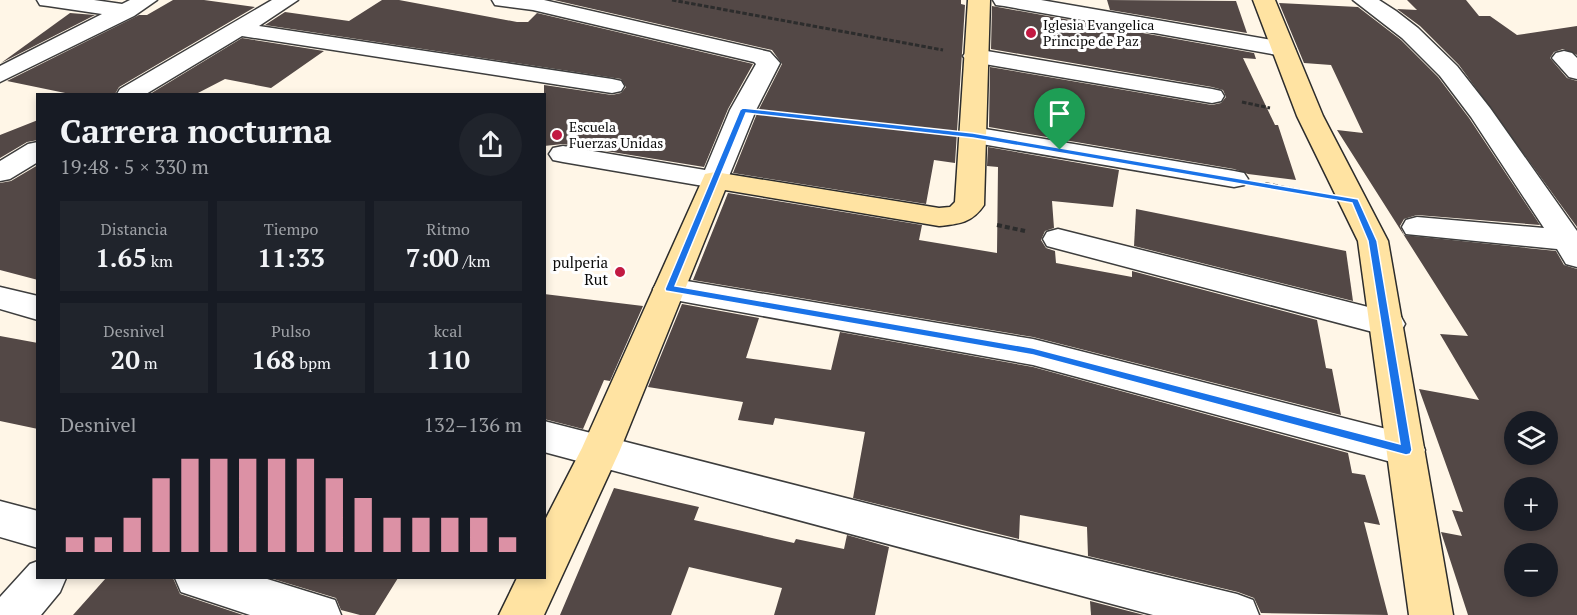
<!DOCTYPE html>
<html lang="es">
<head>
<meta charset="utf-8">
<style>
  :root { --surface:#171b24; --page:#20242c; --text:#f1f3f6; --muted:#9ea1a6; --accent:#dc91a5 }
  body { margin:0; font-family:"PT Serif",serif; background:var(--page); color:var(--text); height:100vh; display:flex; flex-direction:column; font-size:22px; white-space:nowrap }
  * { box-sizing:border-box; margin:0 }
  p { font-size:20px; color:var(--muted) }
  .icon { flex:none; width:33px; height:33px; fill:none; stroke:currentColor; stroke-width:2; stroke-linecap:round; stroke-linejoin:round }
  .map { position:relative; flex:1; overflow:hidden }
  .sheet { position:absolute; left:36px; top:93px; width:510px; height:486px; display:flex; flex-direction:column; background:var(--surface); border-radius:0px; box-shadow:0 3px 9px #0003 }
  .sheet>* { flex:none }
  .tools { position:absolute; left:1504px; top:411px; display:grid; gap:12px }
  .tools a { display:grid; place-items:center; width:54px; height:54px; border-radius:50%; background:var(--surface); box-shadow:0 3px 9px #0003; font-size:30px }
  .pin { position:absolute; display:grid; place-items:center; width:51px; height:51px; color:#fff; margin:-62px -26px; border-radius:50% 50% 50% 0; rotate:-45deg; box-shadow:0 0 6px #0007 }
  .pin .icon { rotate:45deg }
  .round { display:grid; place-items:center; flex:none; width:63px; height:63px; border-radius:32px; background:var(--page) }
  .head { display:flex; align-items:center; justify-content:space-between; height:102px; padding:0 24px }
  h1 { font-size:33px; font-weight:800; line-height:45px }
  .figures { display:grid; grid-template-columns:repeat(3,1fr); gap:9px; height:102px; padding:6px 24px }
  .figures div { display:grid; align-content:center; border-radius:0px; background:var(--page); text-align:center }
  .figures b { font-size:26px; font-weight:800 }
  .figures small { font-size:16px; font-weight:400 }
  .figures p { font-size:16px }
  .chart { height:168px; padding:12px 24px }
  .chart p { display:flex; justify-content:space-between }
  .chart svg { width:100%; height:108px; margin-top:6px; stroke:var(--accent); stroke-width:6 }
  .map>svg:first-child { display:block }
  .building { fill:#534846; fill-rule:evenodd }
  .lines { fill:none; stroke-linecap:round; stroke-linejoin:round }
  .street-casing { stroke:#3d3d3d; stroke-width:3 }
  .secondary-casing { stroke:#2c2c2c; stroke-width:3 }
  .path-far1 { stroke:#2c2c2c; stroke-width:3; stroke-dasharray:4.5 2; stroke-linecap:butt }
  .path { stroke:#2c2c2c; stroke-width:4; stroke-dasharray:5 3; stroke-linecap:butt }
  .street { fill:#fff; fill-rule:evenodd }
  .secondary { fill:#ffe3a2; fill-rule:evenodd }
  .route { fill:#1a73e8; stroke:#fff; stroke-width:1.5; fill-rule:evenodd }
  .poi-dot { fill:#c21a42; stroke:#fff; stroke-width:2 }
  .labels { text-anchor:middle; stroke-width:6; stroke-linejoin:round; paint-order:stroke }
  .far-poi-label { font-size:14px; fill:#0a0a0a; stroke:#fff; text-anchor:start }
  .poi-label { font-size:15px; fill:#0a0a0a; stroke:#fff; text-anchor:end }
</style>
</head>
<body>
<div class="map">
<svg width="1577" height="615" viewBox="0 0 1577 615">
  <rect width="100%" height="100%" fill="#fff6e7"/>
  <g class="building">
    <polygon points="173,0 204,0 255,7 119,87 115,94 70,94 7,81 139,15 147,15"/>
    <polygon points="382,0 399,0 517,22 528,22 537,13 753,64 728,109 704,167 563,144 544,146 544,85 612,95 621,93 626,87 621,79 265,25 285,12 349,21"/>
    <polygon points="554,0 961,0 961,4 965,5 955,163 934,160 926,204 733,173 758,111 782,64 772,50"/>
    <polygon points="1107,0 1236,1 1247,33 1110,10"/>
    <polygon points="1407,0 1466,0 1479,16 1490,16 1517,35 1577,26 1577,55 1563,49 1554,52 1550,58 1567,78 1577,81 1577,227 1459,65 1420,26 1397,9 1417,10"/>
    <path d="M 1279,3 L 1358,7 L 1401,40 L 1438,77 L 1469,118 L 1540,225 L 1417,215 L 1404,219 L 1400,226 L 1404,235 L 1556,251 L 1564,265 L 1577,269 L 1577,615 L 1468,615 L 1441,532 L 1462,536 L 1452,510 L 1463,512 L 1419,389 L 1479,400 L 1440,334 L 1468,336 L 1337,130 L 1363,133 L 1331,65 L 1304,63 ZM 1515,422 L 1548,422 L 1548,454 L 1515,454 ZM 1515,488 L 1548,488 L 1548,520 L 1515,520 ZM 1515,554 L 1548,554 L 1548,586 L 1515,586 Z"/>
    <polygon points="992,6 1254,53 1256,59 1243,58 1275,125 1278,125 1296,180 1248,174 1234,169 989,127 990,67 1212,105 1221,103 1226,97 1223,90 1212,87 991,49"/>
    <polygon points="70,13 95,15 1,63"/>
    <polygon points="242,38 324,51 271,88 225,79 196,94 150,94"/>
    <polygon points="38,120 38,140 27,142 0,158 0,135"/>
    <polygon points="988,147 1119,170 1113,207 1052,201 1054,228 1045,231 1041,240 1046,248 1055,251 1056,263 1132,277 1132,271 1317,320 1326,368 1332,369 1341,415 1033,337 693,280 728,193 922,225 919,240 997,253 998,167 987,166"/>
    <polygon points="38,165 38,280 0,270 0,183 11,181"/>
    <polygon points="1136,209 1346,251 1353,301 1134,246"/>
    <polygon points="544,294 643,306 610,381 604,380 583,429 544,419"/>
    <polygon points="682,304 759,318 746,358 831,370 840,332 1033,367 1348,453 1352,473 1365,475 1380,525 1364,522 1388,615 1261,613 1254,598 1238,592 1088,556 1087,527 1020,515 1019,539 853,498 865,432 775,418 773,425 738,420 743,402 648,387"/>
    <polygon points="0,336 38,343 38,429 0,421"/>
    <polygon points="614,488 699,507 694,520 794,543 796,539 844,549 847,535 889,547 875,615 774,615 782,588 689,567 671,615 560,615"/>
    <polygon points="106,578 173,578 180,594 243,615 73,615"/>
    <polygon points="270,578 398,578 375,615 360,615 341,610 336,598"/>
    <polygon points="1090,601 1144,615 1091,615"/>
  </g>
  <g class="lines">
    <g class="street-casing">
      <g id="street">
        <polygon points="37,0 94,0 122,4 130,0 157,0 134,16 0,82 0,66 102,14 48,6 40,5"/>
        <polygon points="272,0 298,0 259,26 612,79 621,81 624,86 621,91 612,93 242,36 146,94 117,94 120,89"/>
        <polygon points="492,0 544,0 770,52 780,63 756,110 725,186 715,188 563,162 553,160 549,154 553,148 563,146 705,170 730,110 756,64 754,62 533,10 495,5"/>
        <polygon points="993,0 1041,0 1283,42 1291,44 1295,49 1291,54 1283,56 1004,6 996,5"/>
        <polygon points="1353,0 1379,0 1396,11 1418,28 1457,66 1490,108 1577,231 1577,267 1566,264 1557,249 1406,234 1402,227 1406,220 1417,217 1544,228 1471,117 1440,76 1402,38"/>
        <polygon points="975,49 1212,89 1221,91 1224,96 1221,101 1212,103 967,61 963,56 967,51"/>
        <polygon points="1564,51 1572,53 1577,58 1577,79 1569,77 1552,58 1556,53"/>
        <polygon points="973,127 1234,171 1244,173 1248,179 1244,185 1234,187 964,141 960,135 964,129"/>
        <polygon points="38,142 38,162 10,179 0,181 0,161 28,144"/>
        <polygon points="1058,229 1388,312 1400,315 1405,324 1400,333 1388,336 1047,246 1043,239 1047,232"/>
        <polygon points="669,278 1033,339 1406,434 1420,439 1425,450 1420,461 1406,466 1033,365 658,297 653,289 658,281"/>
        <polygon points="0,287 38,296 38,320 0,309"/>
        <polygon points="544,421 979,532 1237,594 1253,600 1259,615 1153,615 544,452"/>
        <polygon points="0,501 38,511 38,548 0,537"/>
        <polygon points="38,561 38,578 66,578 60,592 41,615 0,615 0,597 30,564"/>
        <polygon points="175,578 264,578 335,600 341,615 250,615 181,592"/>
      </g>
    </g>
    <g class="secondary-casing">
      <g id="secondary">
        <path d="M 968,0 L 990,0 L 984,205 C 972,223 959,224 939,226 L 725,190 L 620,450 L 544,615 L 499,615 L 517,578 L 544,578 L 544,522 L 582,448 L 705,174 L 715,172 L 939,208 L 950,207 L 955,202 Z"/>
        <polygon points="1253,0 1275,0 1323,116 1388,241 1453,615 1409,615 1358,241 1297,116"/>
      </g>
    </g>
    <g class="path-far1">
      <polyline points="672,0 943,50"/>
      <polyline points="1242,102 1270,108"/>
      <polyline points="780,114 937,131"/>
    </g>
    <g class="path">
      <polyline points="1265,184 1310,193"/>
      <polyline points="997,225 1025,231"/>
    </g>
    <use href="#street" class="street"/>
    <use href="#secondary" class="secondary"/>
  </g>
  <path class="route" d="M 743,108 L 973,133 L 1358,199 L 1377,241 L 1412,450 L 1410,454 L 1406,455 L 1033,355 L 666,291 L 665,289 L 740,110 ZM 746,113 L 973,138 L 1352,203 L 1368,241 L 1400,444 L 1033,348 L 675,286 Z"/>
  <g class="poi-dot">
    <circle cx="1031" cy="33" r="6"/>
    <circle cx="557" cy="135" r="6"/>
    <circle cx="620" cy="272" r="6"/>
  </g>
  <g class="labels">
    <g class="far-poi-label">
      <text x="1043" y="30">Iglesia Evangelica<tspan x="1043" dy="16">Principe de Paz</tspan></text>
      <text x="569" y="132">Escuela<tspan x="569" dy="16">Fuerzas Unidas</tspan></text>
    </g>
    <g class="poi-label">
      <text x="608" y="268">pulperia<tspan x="608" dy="17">Rut</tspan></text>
    </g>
  </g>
</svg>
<div class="tools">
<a><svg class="icon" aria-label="layers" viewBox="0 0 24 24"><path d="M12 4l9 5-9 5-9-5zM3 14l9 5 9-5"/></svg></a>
<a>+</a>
<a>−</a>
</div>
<div class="pin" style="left:1060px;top:150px;background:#1e9e55"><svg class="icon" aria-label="arrive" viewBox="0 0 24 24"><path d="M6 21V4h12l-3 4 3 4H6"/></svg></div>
<section class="sheet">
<div class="head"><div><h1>Carrera nocturna</h1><p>19:48 · 5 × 330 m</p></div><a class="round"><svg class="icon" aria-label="share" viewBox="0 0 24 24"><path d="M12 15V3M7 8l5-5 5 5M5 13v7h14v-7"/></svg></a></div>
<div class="figures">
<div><p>Distancia</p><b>1.65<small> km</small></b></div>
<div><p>Tiempo</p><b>11:33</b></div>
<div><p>Ritmo</p><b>7:00<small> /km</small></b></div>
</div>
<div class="figures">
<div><p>Desnivel</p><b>20<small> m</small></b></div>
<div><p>Pulso</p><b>168<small> bpm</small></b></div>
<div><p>kcal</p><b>110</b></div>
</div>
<div class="chart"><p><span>Desnivel</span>132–136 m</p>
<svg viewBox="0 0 160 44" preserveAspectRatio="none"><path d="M5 44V38M15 44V38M25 44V30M35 44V14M45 44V6M55 44V6M65 44V6M75 44V6M85 44V6M95 44V14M105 44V22M115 44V30M125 44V30M135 44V30M145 44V30M155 44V38"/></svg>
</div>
</section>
</div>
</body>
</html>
